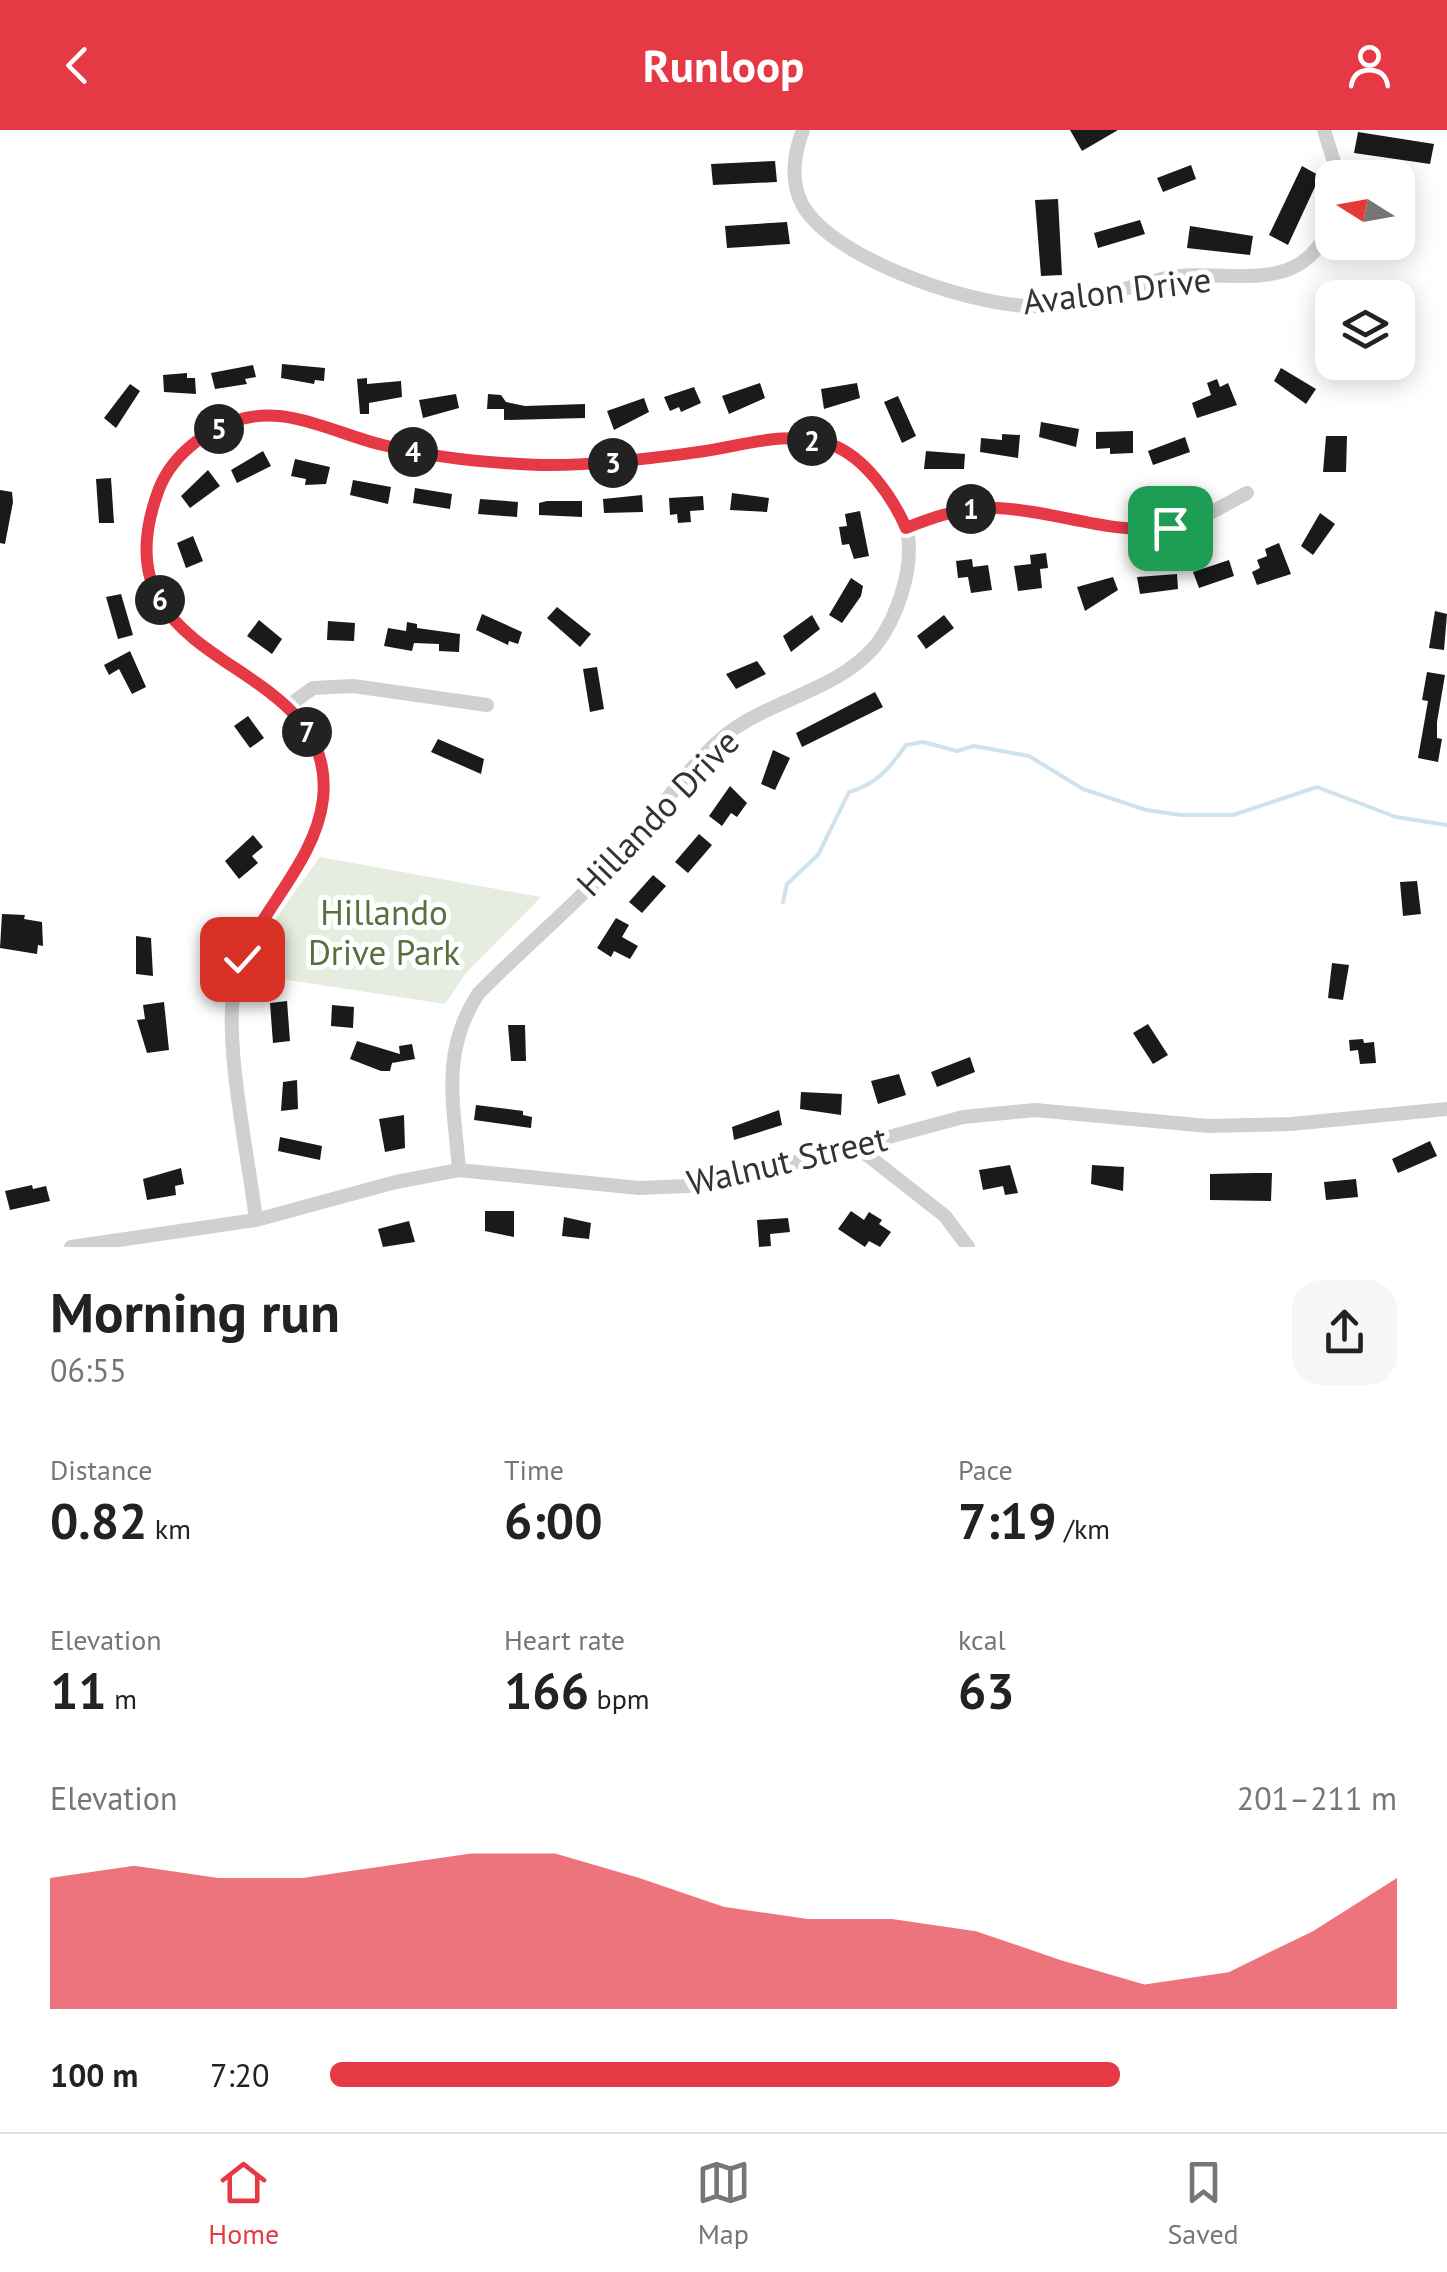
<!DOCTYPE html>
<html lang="en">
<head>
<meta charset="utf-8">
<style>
  :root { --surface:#fff; --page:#f6f6f6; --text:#222; --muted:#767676; --line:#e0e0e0; --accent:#e63946 }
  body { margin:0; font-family:"PT Sans",sans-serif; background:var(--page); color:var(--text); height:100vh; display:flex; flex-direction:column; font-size:38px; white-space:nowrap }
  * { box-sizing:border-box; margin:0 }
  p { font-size:32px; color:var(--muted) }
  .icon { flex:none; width:55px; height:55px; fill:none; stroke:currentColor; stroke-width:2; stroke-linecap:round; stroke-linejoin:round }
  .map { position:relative; height:1117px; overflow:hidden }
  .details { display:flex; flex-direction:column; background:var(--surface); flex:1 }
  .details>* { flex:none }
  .needle { width:65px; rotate:281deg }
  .buttons { position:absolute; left:1315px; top:30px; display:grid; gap:20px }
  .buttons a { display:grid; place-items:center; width:100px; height:100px; border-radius:20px; background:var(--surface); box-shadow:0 5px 25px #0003; font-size:50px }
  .pin { position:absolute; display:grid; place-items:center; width:85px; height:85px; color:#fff; margin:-42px; border-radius:20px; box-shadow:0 5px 15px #0006 }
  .km { position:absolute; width:50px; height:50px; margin:-25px; border-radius:50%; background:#222; color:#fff; font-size:28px; line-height:50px; text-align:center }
  .round { display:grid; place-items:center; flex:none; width:105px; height:105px; border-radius:30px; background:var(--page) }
  .summary { display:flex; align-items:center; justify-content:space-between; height:170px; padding:0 50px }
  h1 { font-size:55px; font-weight:600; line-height:75px }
  .stats { display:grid; grid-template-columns:repeat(3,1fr); gap:15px; height:170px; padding:10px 50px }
  .stats div { display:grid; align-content:center }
  .stats b { font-size:50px; font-weight:600 }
  .stats small { font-size:28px; font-weight:400 }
  .stats p { font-size:28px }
  .chart { height:280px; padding:20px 50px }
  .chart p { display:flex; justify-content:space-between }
  .chart svg { width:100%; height:180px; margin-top:10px; fill:var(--accent); opacity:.7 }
  ul { padding:0 50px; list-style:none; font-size:32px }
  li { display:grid; grid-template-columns:160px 120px 1fr; align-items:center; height:75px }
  li i { height:25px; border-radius:12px; background:var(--accent) }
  header { display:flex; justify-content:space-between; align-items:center; height:130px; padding:0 50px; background:var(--accent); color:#fff; font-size:45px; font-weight:600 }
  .tab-bar { display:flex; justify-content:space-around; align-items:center; height:140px; border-top:2px solid var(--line); background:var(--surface); font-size:28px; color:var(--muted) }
  .tab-bar a { display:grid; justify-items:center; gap:5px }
  .tab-bar .on { color:var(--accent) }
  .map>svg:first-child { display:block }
  .green { fill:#e6ecdf }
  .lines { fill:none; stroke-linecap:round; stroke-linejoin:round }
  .stream { stroke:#cfe2ee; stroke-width:4 }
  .building { fill:#1a1a1a }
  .street { stroke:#d0d0d0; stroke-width:14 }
  .route-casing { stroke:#fff; stroke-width:20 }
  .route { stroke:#e63946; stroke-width:12 }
  .labels { text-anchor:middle; stroke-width:10; stroke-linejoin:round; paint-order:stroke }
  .street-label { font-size:35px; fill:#333; stroke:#fff }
  .park-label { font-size:35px; fill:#56703f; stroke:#fff }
</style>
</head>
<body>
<header><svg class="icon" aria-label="back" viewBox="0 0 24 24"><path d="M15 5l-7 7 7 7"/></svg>Runloop<svg class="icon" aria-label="person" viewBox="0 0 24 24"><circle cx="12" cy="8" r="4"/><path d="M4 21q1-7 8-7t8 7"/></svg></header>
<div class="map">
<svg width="1447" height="1117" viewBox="0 0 1447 1117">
  <rect width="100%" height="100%" fill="#fff"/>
  <polygon class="green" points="320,727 541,767 466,843 445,874 249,844 265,803"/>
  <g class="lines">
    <path class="stream" d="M 783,772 L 787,754 L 818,725 L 849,662 C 877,654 889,639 906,615 L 923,612 L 957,621 L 974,616 L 1029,626 L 1083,659 L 1146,680 L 1181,685 L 1233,685 L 1317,657 L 1396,687 L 1447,695"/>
  </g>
  <g class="building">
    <polygon points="1070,0 1118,0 1082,21"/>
    <polygon points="1358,2 1434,14 1430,34 1354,23"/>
    <polygon points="775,31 777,52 713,55 711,34"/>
    <polygon points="1191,35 1196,49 1163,62 1157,48"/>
    <polygon points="1302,36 1320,46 1288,115 1269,105"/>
    <polygon points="1058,69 1062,145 1041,146 1035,70"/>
    <polygon points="1140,90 1145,104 1098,118 1094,103"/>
    <polygon points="787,92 790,114 727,118 725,96"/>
    <polygon points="1190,96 1253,106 1250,125 1187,118"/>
    <polygon points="282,234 325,238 324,251 315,250 314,254 281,248"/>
    <polygon points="253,235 256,247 245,249 247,254 215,259 211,243"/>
    <polygon points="1281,238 1316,259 1306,274 1274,251"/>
    <polygon points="187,243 187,248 195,248 196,264 164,262 163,245"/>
    <polygon points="367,248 367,254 401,251 402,267 369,273 369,284 360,284 357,249"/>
    <polygon points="1217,249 1220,257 1228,253 1237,275 1197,288 1192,273 1211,265 1207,253"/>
    <polygon points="760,253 765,268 729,284 722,266"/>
    <polygon points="857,253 860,268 824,279 821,259"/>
    <polygon points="130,254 140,261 116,298 104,288"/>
    <polygon points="694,257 701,273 681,282 679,277 670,281 664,267"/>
    <polygon points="456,264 459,278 423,288 419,270"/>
    <polygon points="488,264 501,265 506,272 525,276 585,274 585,288 504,290 504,279 487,279"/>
    <polygon points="898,266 916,306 902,313 884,272"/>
    <polygon points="644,268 649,282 614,300 607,281"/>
    <polygon points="1041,292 1079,299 1076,317 1039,307"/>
    <polygon points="1133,301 1133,323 1110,324 1110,318 1096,319 1096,302"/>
    <polygon points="1002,304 1020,305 1018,328 980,322 981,308 1002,310"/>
    <polygon points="1326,306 1347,306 1346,342 1323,342"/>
    <polygon points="1185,307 1190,322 1153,335 1148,321"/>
    <polygon points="263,321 271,336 237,353 231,340"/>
    <polygon points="926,321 965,324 964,339 924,339"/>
    <polygon points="295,329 330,337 326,354 305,355 306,349 291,346"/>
    <polygon points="208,340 220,356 190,378 181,366"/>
    <polygon points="111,348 114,393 99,393 96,349"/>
    <polygon points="353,350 391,357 388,374 350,365"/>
    <polygon points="415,358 452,364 450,379 413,373"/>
    <polygon points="0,360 12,362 13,372 5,414 0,413"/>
    <polygon points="732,363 769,368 767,382 730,380"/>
    <polygon points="642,365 643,382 604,383 603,369"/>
    <polygon points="703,366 704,380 690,381 691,392 678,393 677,384 670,385 669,368"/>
    <polygon points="480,369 518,372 517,387 478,384"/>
    <polygon points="547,371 582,371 582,387 539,385 539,373"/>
    <polygon points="860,381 869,426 854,429 849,414 842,415 839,397 847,396 845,384"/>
    <polygon points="1320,383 1335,394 1313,425 1301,416"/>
    <polygon points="193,406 203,431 186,438 177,413"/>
    <polygon points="1279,413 1291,444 1257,455 1252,442 1260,438 1257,430 1267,426 1265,419"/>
    <polygon points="1046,423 1048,438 1040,439 1042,458 1018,461 1014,436 1031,434 1030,425"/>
    <polygon points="972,429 973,437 988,435 992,460 971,463 968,447 958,448 956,431"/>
    <polygon points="1229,430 1234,446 1199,458 1193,442"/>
    <polygon points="1177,444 1178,459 1140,464 1137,447"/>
    <polygon points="1113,447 1118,460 1085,481 1077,457"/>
    <polygon points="851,448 863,456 861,466 842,493 829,485"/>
    <polygon points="121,464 133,505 118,509 106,467"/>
    <polygon points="557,477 591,504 580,517 547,488"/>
    <polygon points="1435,481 1447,484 1444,520 1429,518"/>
    <polygon points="482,484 522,502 518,514 509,511 508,515 476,500"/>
    <polygon points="812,485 820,499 791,522 783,506"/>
    <polygon points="944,485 954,498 926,519 917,506"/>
    <polygon points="259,490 282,509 272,524 247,506"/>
    <polygon points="328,491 355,493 354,511 327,510"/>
    <polygon points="407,492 417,494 417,498 460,504 459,522 439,521 439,514 414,513 412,521 384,516 388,498 406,501"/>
    <polygon points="130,521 146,557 132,564 119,539 109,545 104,535"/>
    <polygon points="757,531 766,544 736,559 726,544"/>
    <polygon points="597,537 604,579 590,582 583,539"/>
    <polygon points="1427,542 1445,545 1437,592 1437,608 1442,609 1438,632 1418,628 1428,571 1422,570"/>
    <polygon points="875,562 883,577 802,617 796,603"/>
    <polygon points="248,586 264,608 250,618 234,596"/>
    <polygon points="438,609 484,629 481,644 431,622"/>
    <polygon points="773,620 790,628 775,660 761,654"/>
    <polygon points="730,656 747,673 737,687 731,683 722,696 709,686"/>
    <polygon points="699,704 712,715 688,743 675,732"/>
    <polygon points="253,705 263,717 252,726 258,733 239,749 225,731"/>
    <polygon points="653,745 666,756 642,783 629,772"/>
    <polygon points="1417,751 1421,784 1403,786 1400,752"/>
    <polygon points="2,784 25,785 24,789 42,792 43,816 38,815 37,824 0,818"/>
    <polygon points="616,788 629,795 622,807 638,816 630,829 614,821 611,827 597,818"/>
    <polygon points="136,806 151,808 153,846 136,844"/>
    <polygon points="1332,833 1349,835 1343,870 1328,868"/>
    <polygon points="287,871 290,911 273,913 270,873"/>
    <polygon points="164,872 169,920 147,923 137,890 145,889 143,875"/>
    <polygon points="332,875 354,877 353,898 331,896"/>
    <polygon points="1148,894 1168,925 1153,934 1133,903"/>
    <polygon points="508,895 525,895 526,931 511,931"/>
    <polygon points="1363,909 1364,913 1374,912 1376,933 1360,934 1358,920 1350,921 1349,910"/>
    <polygon points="357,911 400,924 399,916 412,914 415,929 392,933 390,941 381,941 350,929"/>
    <polygon points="970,927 975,942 937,957 931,942"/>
    <polygon points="899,944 906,965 878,974 871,951"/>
    <polygon points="297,950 298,979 281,981 283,952"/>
    <polygon points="801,962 842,964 841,985 800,979"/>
    <polygon points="476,975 523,981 523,985 532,987 531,998 474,990"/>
    <polygon points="779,980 782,995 734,1010 732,997"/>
    <polygon points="404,985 405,1018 385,1022 379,989"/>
    <polygon points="280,1007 322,1016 320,1030 278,1021"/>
    <polygon points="1430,1011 1437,1026 1398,1043 1392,1029"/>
    <polygon points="1010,1035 1018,1063 1005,1065 1003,1056 983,1060 979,1040"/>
    <polygon points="1092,1035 1124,1037 1123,1061 1091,1054"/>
    <polygon points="181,1038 184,1054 175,1056 176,1065 147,1070 143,1049"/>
    <polygon points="1255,1043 1272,1043 1271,1071 1210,1070 1210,1044"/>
    <polygon points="1356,1049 1358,1067 1326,1070 1324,1052"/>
    <polygon points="32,1055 33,1059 46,1056 50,1071 10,1080 5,1061"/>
    <polygon points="485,1081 514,1081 514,1107 485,1101"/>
    <polygon points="851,1081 864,1090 869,1082 882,1090 879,1094 891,1102 880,1117 869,1111 865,1117 838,1099"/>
    <polygon points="564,1087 591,1093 589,1109 562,1106"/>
    <polygon points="788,1088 790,1102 770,1104 771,1116 759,1117 757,1090"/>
    <polygon points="409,1091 415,1112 383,1117 378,1099"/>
  </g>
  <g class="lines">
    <g class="street">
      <path d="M 803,0 C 794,23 790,51 802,74 C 832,130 979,179 1040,176 C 1085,174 1124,157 1166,148 C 1227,136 1302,172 1332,91"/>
      <polyline points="1324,0 1339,48"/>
      <path d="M 906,398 C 935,387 964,377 996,378 C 1054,379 1111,410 1170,398 C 1198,392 1222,376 1247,363"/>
      <polyline points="288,576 313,558 353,556 487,575"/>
      <polyline points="857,1017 945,1086 968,1117"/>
      <path d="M 256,1090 C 249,1029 224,916 234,859 C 248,779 338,722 320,637 C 299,535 177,543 151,443 C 143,414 149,379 162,352 C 177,320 217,292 253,286 C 294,280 337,303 376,314 C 406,322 437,328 468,331 C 521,336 577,338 630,331 C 688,324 771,298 825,314 C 860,323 902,370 908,406 C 913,440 897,488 876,515 C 839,560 772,569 727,604 C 686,637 656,688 620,726 C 575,775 524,817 478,864 C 440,923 454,974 459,1040"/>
      <polyline points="71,1117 256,1090 396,1052 459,1040 639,1058 711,1055 963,987 1035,980 1208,996 1291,994 1447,979"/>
    </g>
  </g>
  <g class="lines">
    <g class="route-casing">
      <path id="route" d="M 242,829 C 265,775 316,729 323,669 C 339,520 88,546 159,359 C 173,323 213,293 251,287 C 295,279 340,305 383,315 C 434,328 487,333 540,335 C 593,336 645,329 698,322 C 743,316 787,299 832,315 C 865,327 893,368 906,398 C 936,386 966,376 998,378 C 1057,381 1111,405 1170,398"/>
    </g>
    <use href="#route" class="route"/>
  </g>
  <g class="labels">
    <g class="street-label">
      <text transform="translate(1117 161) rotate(-7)" y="12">Avalon Drive</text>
      <text transform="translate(658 683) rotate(-46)" y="12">Hillando Drive</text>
      <text transform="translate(787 1031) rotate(-13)" y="12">Walnut Street</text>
    </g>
    <g class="park-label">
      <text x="384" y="795">Hillando<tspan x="384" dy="40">Drive Park</tspan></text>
    </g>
  </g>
</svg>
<div class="buttons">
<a><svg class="needle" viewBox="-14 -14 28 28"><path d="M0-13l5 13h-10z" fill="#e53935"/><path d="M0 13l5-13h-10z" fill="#767676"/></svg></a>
<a><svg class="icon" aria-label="layers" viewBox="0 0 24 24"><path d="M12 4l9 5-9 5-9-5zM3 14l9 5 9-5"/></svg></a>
</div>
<div class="pin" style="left:1170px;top:398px;background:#1e9e55"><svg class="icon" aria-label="arrive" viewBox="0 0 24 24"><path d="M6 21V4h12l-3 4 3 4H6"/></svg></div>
<div class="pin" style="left:242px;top:829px;background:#d93025"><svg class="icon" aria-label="check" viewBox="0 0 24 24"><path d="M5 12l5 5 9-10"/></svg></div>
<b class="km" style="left:971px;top:379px">1</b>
<b class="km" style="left:812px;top:311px">2</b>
<b class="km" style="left:613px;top:333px">3</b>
<b class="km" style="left:413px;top:322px">4</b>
<b class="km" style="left:219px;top:299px">5</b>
<b class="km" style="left:160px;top:470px">6</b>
<b class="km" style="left:307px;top:602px">7</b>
</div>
<section class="details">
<div class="summary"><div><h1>Morning run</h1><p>06:55</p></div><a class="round"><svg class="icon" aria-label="share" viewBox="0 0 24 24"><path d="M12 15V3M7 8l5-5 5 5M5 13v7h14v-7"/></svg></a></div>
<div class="stats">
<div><p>Distance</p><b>0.82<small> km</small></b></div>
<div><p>Time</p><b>6:00</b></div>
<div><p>Pace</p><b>7:19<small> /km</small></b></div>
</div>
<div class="stats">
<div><p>Elevation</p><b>11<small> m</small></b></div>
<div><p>Heart rate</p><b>166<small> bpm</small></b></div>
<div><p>kcal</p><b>63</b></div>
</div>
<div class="chart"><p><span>Elevation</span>201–211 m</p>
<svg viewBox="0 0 160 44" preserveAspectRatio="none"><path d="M0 44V12L10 9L20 12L30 12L40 9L50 6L60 6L70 12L80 19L90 22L100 22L110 25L120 32L130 38L140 35L150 25L160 12V44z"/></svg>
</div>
<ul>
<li><b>100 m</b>7:20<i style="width:74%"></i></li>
</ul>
</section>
<nav class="tab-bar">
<a class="on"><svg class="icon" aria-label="home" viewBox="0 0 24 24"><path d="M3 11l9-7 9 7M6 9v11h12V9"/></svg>Home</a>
<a><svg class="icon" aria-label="map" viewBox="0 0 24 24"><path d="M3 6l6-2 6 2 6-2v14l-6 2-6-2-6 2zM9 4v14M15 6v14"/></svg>Map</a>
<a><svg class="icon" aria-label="saved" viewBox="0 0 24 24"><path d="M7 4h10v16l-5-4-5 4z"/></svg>Saved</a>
</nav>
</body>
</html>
